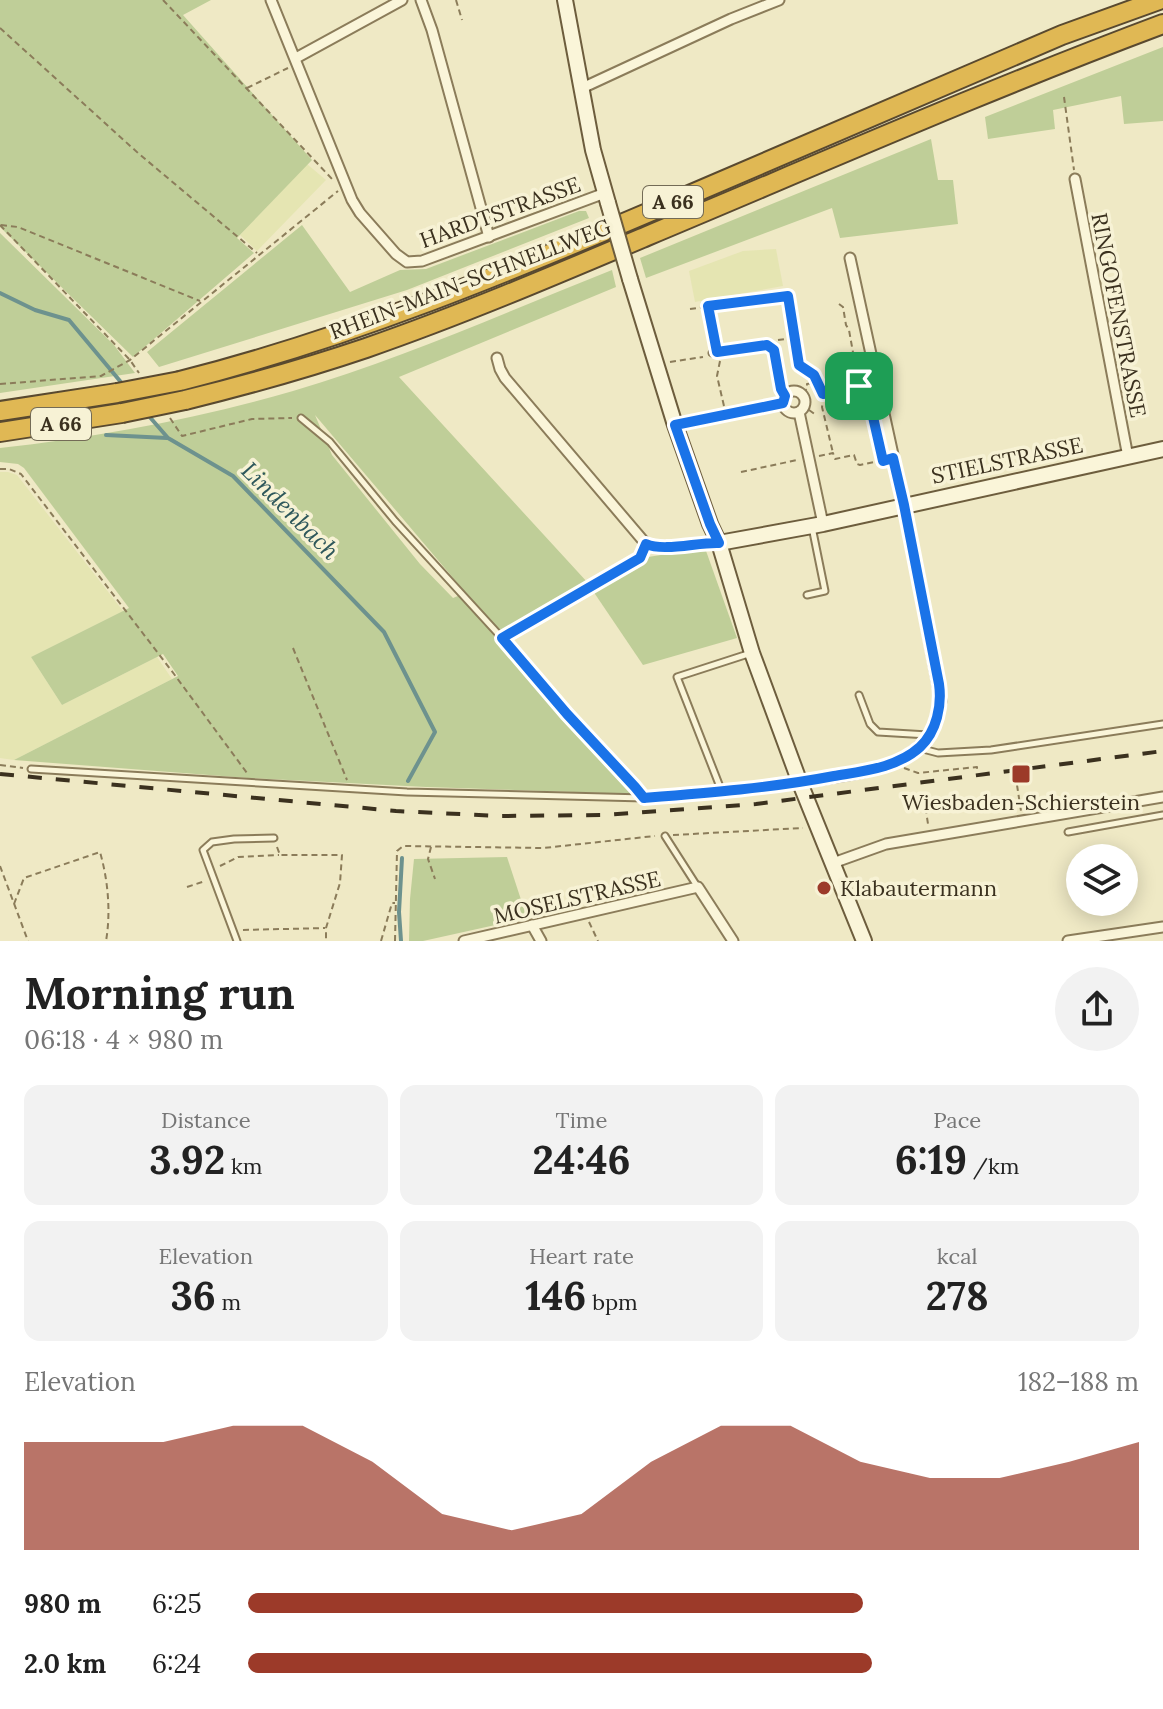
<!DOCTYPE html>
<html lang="en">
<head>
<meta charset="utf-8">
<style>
  :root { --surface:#fff; --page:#f2f2f2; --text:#222; --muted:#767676; --accent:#9c3a29 }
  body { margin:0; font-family:Lora,serif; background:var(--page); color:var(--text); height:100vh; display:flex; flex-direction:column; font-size:30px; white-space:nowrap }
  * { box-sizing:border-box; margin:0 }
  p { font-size:26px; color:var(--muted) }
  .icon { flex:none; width:44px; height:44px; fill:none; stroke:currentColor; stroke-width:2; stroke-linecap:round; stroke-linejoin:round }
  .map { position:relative; height:941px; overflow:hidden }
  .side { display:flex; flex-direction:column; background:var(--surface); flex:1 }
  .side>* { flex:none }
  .fabs { position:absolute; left:1066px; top:844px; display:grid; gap:16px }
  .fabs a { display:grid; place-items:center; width:72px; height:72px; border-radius:50%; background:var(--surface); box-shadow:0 4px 20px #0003; font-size:40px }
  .pin { position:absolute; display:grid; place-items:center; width:68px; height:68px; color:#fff; margin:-34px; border-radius:16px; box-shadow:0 4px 12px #0006 }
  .round { display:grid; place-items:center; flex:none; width:84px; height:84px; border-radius:42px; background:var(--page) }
  .head { display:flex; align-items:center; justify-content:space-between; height:136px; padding:0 24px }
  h1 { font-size:44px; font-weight:700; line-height:60px }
  .metrics { display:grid; grid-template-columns:repeat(3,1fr); gap:12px; height:136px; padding:8px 24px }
  .metrics div { display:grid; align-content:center; border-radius:16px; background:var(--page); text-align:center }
  .metrics b { font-size:40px; font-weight:700 }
  .metrics small { font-size:22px; font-weight:400 }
  .metrics p { font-size:22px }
  .chart { height:224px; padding:16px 24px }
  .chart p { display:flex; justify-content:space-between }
  .chart svg { width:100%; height:144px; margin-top:8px; fill:var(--accent); opacity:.7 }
  ul { padding:0 24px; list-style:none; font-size:26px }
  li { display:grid; grid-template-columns:128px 96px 1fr; align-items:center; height:60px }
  li i { height:20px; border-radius:10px; background:var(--accent) }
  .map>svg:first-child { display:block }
  .farmland { fill:#e5e5b2 }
  .green { fill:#bfce98; fill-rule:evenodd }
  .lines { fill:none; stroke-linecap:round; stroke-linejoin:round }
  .stream { stroke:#6d928e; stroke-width:4 }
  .lane-casing { stroke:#8b7c5a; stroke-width:9 }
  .street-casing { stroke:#8b7c5a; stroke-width:13 }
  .secondary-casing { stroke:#6d5d3d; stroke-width:18 }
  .highway-casing { stroke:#59492f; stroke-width:22 }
  .path { stroke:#8b7c5a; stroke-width:2; stroke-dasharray:6 4; stroke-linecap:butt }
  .lane { stroke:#faf5d9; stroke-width:5 }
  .street { stroke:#faf5d9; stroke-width:9 }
  .secondary { stroke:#faf5d9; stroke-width:14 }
  .highway { stroke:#e0b854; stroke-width:18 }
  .rail { stroke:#3b311f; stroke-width:4; stroke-dasharray:14 14; stroke-linecap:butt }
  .secondary-bridge-casing { stroke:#6d5d3d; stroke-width:18; stroke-linecap:butt }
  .highway-bridge-casing { stroke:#59492f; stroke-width:22; stroke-linecap:butt }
  .secondary-bridge { stroke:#faf5d9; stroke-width:14 }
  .highway-bridge { stroke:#e0b854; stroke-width:18 }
  .route-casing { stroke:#fff; stroke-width:16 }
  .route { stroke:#1a73e8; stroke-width:10 }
  .poi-dot { fill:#9c3a29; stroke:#f7f2d5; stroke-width:3 }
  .labels { text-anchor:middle; stroke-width:7; stroke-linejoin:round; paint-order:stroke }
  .shield { fill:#f7f2d5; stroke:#736b56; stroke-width:2 }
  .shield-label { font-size:20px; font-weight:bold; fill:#3b311f }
  .street-label { font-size:22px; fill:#3b311f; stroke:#f7f2d5 }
  .poi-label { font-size:22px; fill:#3b311f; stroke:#f7f2d5 }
  .water-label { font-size:24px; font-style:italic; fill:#2e575b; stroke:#f7f2d5 }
</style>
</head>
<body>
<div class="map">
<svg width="1163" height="941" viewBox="0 0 1163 941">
  <rect width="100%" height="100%" fill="#efe9c5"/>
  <g class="farmland">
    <polygon points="307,164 326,180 257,251 240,235"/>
    <polygon points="776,249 783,286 695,302 689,271 743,251"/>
    <polygon points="0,472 8,472 17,475 123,611 31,657 62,705 157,657 172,679 14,760 0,758"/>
  </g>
  <g class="green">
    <polygon points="0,0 211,0 183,15 312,160 237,238 254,253 133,357 0,227"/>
    <polygon points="1163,47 1163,121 1124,124 1121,96 1053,110 1055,129 988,139 985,117"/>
    <polygon points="931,139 938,180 953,180 958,224 840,238 832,208 646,278 640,258"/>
    <polygon points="579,211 586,211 589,218 407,290 159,367 147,352 302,225 350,292 400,270 426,269"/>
    <polygon points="0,233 114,345 135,373 0,393"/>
    <path d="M 612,270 L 616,287 L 399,377 L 588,583 L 509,637 L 508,642 L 504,645 L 566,719 L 633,794 L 426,787 L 248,778 L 14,760 L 178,676 L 163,654 L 62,705 L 31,657 L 129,608 L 24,468 L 18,464 L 0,462 L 0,448 C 99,437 197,419 293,391 C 402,359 506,312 612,270 ZM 315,415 L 465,592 L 465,593 L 453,598 L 420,564 L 332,455 Z"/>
    <polygon points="705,548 737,638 643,665 593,591 648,557"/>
    <polygon points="507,857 527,918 423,941 409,941 410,899 414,859"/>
  </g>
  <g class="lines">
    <g class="stream">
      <polyline points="0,293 35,310 69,320 125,387"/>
      <polyline points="148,415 168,438 233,476 384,632 435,732 408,781"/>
      <polyline points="106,435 167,438"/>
      <polyline points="401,941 399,912 402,858"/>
    </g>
    <g class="lane-casing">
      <g id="lane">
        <polyline points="712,353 767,345 774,350 781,389 785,396"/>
        <polyline points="301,418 330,442 395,521 502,638 567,714 635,787 643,798"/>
        <polyline points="807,595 825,591 812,527"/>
        <polyline points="859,695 870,724 878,732 928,735"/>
        <polyline points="919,748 938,753 991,750 1163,724"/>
        <polyline points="31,769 407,792 644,798 722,792 796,783"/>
        <polyline points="722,792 677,677 748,654"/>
        <polyline points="1068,832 1163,815"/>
        <polyline points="665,836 697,886"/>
        <polyline points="237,941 203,850 212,842 234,839 274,838"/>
      </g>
    </g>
    <g class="street-casing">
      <g id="street">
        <polyline points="271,0 352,200 360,213 396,254 407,262 422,261 605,193"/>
        <polyline points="421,0 432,30 489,237"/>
        <polyline points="296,58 402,0"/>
        <polyline points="580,89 731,19 779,0"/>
        <polyline points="1075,179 1128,457"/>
        <path d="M 497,358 L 500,369 L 505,378 L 646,544 C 664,552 698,542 719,543"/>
        <circle cx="794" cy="402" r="11"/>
        <polyline points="799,412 823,524"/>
        <polyline points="675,425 783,403"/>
        <path d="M 800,783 C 857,772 931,773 941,701 L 904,505 L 850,258"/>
        <polyline points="833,863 886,844 1163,797"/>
        <polyline points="532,925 541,941"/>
        <polyline points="464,941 698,887 733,941"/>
        <polyline points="1068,941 1163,927"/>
      </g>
    </g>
    <g class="secondary-casing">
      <g id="secondary">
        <polyline points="565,0 593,150 608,203"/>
        <polyline points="630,279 675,425 710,524 719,543 752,653 800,783 864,941"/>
        <polyline points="719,543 823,524 1163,449"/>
      </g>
    </g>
    <g class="highway-casing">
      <g id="highway">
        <path d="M 180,381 C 350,338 512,271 673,202 C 803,146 933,90 1062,35 L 1159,0"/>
        <path d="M 185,400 C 246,385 307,368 366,348 C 461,315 555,275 647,236 C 819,164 989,89 1163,24"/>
        <polyline points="0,411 117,393"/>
        <polyline points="0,432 122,413"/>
      </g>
    </g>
    <g class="path">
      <polyline points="163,0 333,180"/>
      <polyline points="456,0 462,20"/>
      <polyline points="0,28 138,153 257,253"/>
      <polyline points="247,88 288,68"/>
      <polyline points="1064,97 1074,170"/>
      <polyline points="0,225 130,360 139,373"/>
      <polyline points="1,225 18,227 200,301"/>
      <polyline points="839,304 843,307 846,325 849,330 859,386 868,395"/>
      <polyline points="708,307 715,344"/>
      <polyline points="690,309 788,296 799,365 814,375 816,383 822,391 824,398 822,407 833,453"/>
      <polyline points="778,340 794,338"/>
      <polyline points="720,361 717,376 724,406"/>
      <polyline points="670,362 703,357"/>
      <polyline points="0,384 101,376 130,360 338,191"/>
      <polyline points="802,393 807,389 807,384 814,383"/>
      <polyline points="825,394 857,386"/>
      <polyline points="809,410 816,415"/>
      <polyline points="170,418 182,436 252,419 292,418"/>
      <polyline points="819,456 833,453 835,459 854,455 857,464 860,465 884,460"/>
      <polyline points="0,469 9,469 21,474 174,674 247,773"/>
      <polyline points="741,472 797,460"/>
      <polyline points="510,633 640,558 641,555"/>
      <polyline points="293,648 347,780"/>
      <polyline points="0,765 23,768"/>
      <polyline points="904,768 918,773 977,767 977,772"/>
      <polyline points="1017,785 1021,811"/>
      <polyline points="924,798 928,824"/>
      <polyline points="673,835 803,828"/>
      <polyline points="277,847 280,855 342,855 340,883 326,928 326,941"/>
      <polyline points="431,847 428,859 435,879"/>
      <polyline points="0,866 28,941"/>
      <polyline points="220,866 238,857 279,855"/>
      <polyline points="187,887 205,881"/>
      <path d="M 14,904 L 24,878 L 100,852 C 108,880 111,912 106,941"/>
      <polyline points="589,922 598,941"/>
      <polyline points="243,930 325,928"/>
      <polyline points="381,941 392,903 395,903"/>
      <polyline points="395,941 397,851 403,846 543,848 655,836"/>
    </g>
    <use href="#lane" class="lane"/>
    <use href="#street" class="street"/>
    <use href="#secondary" class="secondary"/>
    <use href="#highway" class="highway"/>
    <polyline class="rail" points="0,774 396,811 499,816 603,815 756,804 1163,751"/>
    <g class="secondary-bridge-casing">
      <polyline id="secondary-bridge" points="608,203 630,279"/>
    </g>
    <g class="highway-bridge-casing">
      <g id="highway-bridge">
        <polyline points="117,393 180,381"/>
        <polyline points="122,413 185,400"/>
      </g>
    </g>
    <use href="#secondary-bridge" class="secondary-bridge"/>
    <use href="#highway-bridge" class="highway-bridge"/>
  </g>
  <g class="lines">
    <g class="route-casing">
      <path id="route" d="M 788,296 L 799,365 L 814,375 L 823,394 L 859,386 L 868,395 L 883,461 L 893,458 L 904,505 L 939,684 C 942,705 937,731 920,747 C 897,768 863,771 834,776 C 771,788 707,793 644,798 L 635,787 L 567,714 L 502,638 L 640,558 L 646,544 C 664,552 698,542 719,543 L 710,524 L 675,425 L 783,403 L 785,396 L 781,389 L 774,350 L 767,345 L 717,352 L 708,306 Z"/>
    </g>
    <use href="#route" class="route"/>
  </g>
  <g class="poi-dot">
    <rect x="1011" y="764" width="20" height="20" rx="4"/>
    <circle cx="824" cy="888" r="8"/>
  </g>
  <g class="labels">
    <g class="shield">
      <rect x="643" y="186" width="60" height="32" rx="6"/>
      <rect x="31" y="408" width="60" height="32" rx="6"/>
    </g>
    <g class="shield-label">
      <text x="673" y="209">A 66</text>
      <text x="61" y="431">A 66</text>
    </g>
    <g class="street-label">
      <text transform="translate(500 212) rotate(-20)" y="8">HARDTSTRASSE</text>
      <text transform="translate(470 279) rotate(-21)" y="8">RHEIN-MAIN-SCHNELLWEG</text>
      <text transform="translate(1119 315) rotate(79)" y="8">RINGOFENSTRASSE</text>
      <text transform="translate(1007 460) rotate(-12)" y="8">STIELSTRASSE</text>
      <text transform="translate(577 897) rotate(-13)" y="8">MOSELSTRASSE</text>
    </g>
    <g class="poi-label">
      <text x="1021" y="810">Wiesbaden-Schierstein</text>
      <text x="840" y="896" text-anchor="start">Klabautermann</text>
    </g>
    <g class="water-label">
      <text transform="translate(290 511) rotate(45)" y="8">Lindenbach</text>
    </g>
  </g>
</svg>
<div class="fabs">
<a><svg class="icon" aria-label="layers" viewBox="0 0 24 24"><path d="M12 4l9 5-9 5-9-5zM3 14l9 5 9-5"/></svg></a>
</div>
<div class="pin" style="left:859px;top:386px;background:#1e9e55"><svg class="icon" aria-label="arrive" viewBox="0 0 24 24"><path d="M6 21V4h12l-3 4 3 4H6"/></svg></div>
</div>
<section class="side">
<div class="head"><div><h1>Morning run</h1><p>06:18 · 4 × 980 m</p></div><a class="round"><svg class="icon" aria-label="share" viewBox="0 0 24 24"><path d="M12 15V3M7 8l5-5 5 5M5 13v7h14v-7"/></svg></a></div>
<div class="metrics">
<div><p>Distance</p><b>3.92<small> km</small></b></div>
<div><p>Time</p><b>24:46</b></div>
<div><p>Pace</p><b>6:19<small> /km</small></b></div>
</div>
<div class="metrics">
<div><p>Elevation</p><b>36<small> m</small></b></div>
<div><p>Heart rate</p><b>146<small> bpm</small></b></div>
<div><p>kcal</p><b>278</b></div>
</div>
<div class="chart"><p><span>Elevation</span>182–188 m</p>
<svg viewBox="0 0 160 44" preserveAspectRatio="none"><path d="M0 44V11L10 11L20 11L30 6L40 6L50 17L60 33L70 38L80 33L90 17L100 6L110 6L120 17L130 22L140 22L150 17L160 11V44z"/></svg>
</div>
<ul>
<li><b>980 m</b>6:25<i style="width:69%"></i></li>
<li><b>2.0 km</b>6:24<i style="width:70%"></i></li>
</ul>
</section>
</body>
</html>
